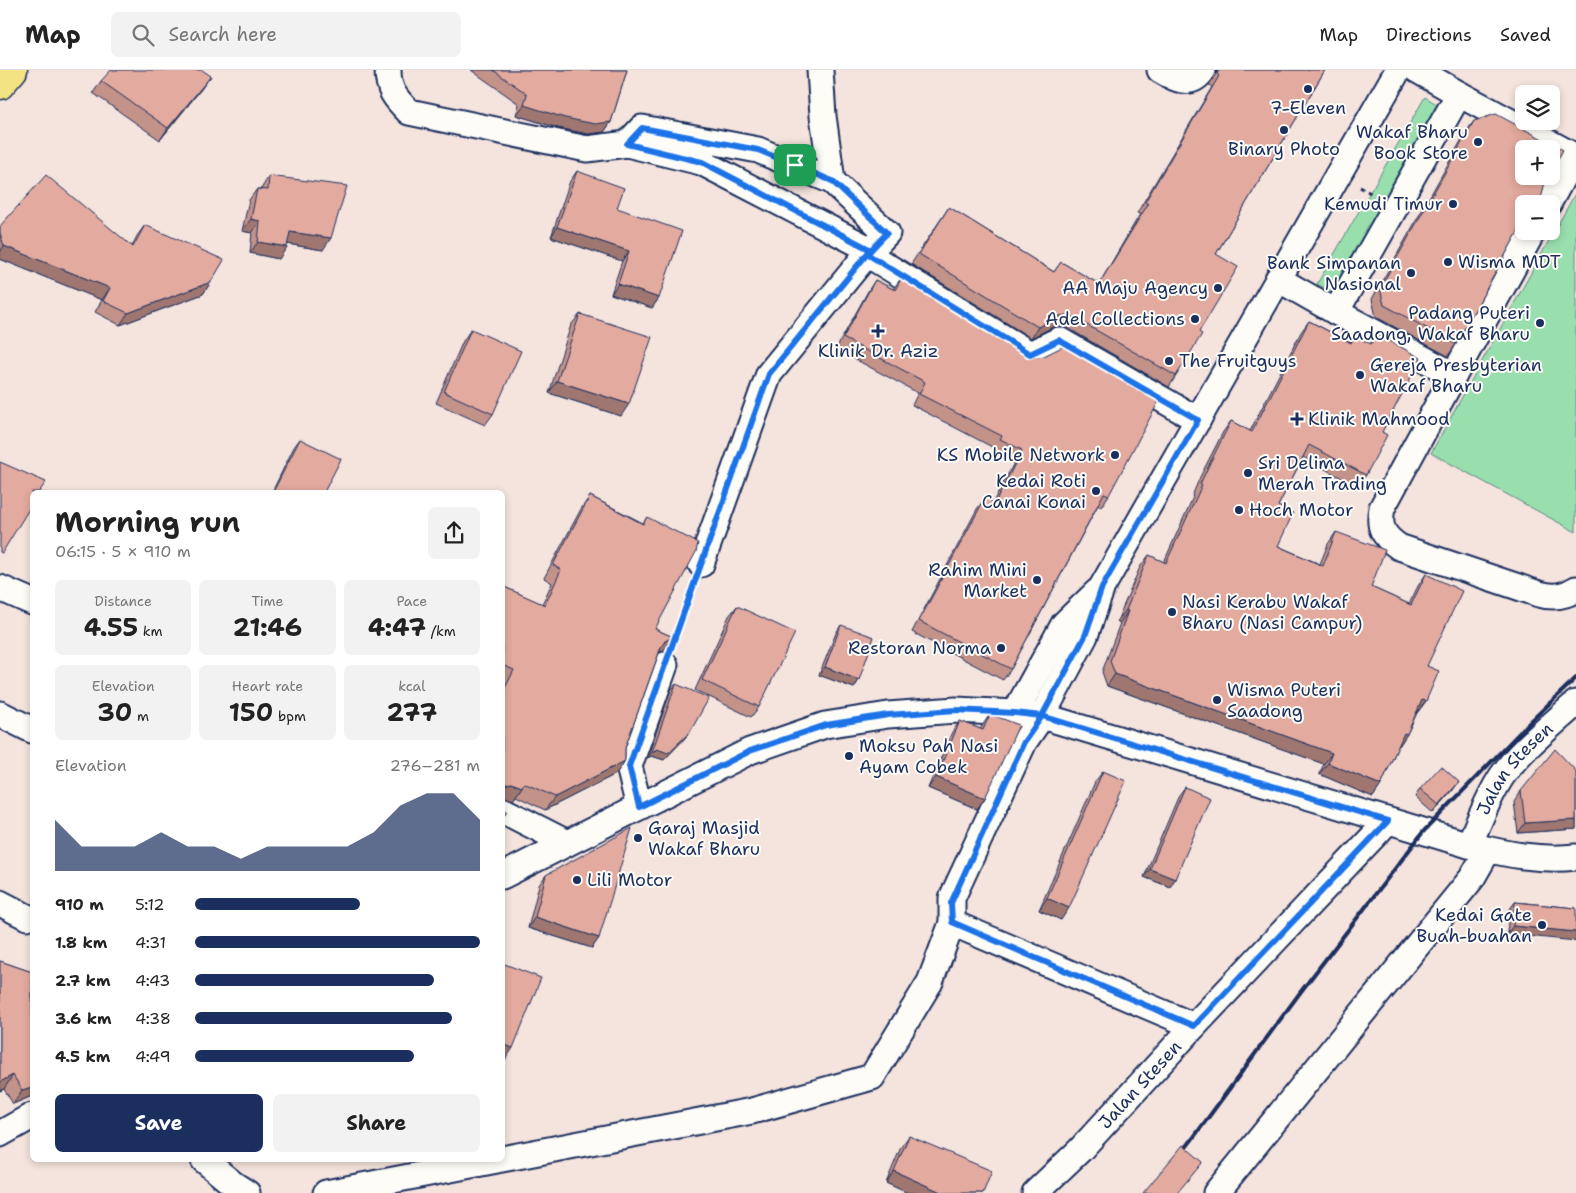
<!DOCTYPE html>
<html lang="en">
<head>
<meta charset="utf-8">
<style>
  :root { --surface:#fff; --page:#f2f2f2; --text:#222; --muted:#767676; --line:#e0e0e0; --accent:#1b2f5e }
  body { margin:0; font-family:"Shantell Sans",sans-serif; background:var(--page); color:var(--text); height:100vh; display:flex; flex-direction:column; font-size:19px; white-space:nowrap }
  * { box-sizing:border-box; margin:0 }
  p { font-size:16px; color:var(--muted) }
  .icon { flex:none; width:28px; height:28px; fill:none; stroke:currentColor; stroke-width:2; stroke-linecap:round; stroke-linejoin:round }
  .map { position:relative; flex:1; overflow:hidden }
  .side { position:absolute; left:30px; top:420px; width:475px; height:672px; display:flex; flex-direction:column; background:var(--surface); border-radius:8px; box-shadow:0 2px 8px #0003 }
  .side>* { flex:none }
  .buttons { position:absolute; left:1515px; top:15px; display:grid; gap:10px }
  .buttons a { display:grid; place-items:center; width:45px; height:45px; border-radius:8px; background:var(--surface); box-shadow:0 2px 8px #0003; font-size:25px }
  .pin { position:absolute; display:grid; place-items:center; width:42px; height:42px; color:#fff; margin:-21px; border-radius:10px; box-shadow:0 2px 8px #0006 }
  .round { display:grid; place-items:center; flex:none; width:52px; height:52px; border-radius:8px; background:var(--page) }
  .head { display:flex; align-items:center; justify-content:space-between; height:85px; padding:0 25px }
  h1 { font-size:28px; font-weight:700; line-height:38px }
  .figures { display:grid; grid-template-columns:repeat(3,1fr); gap:8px; height:85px; padding:5px 25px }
  .figures div { display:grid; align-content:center; border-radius:8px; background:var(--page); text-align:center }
  .figures b { font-size:25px; font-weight:700 }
  .figures small { font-size:14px; font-weight:400 }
  .figures p { font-size:14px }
  .chart { height:140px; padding:10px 25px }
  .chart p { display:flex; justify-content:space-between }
  .chart svg { width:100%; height:90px; margin-top:5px; fill:var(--accent); opacity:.7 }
  .cta { display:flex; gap:10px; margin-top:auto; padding:10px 25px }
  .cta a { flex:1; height:58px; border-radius:8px; background:var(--accent); color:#fff; font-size:20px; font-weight:700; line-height:58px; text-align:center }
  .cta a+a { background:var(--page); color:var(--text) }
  ul { padding:0 25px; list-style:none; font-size:16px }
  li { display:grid; grid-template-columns:80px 60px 1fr; align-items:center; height:38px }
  li i { height:12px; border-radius:6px; background:var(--accent) }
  header { display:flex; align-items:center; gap:30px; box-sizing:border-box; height:70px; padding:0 25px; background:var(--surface); border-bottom:1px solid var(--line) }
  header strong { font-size:24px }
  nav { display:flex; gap:28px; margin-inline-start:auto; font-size:18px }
  .search { width:350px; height:45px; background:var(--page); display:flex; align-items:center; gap:12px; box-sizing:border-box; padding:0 18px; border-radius:8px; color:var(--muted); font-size:19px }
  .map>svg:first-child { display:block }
  .green { fill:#98dfad; stroke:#5a8786 }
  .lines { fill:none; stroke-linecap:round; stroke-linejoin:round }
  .minor-casing { stroke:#1b2f5e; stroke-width:29 }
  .major-casing { stroke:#1b2f5e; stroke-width:31 }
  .path { stroke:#1b2f5e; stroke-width:3; stroke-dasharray:4 4; stroke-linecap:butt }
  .minor { stroke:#fdfcf7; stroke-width:25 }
  .major { stroke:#f4e382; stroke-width:28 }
  .rail { stroke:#1b2f5e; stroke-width:4 }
  .wall { fill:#c39289; stroke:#1b2f5e }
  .shaded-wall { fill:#9f776f; stroke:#1b2f5e }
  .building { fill:#e3aa9f; stroke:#1b2f5e }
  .route-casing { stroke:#fff; stroke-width:10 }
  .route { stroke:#1a73e8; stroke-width:6 }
  .poi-dot { fill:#1b2f5e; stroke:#fdfcf7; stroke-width:2 }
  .labels { text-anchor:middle; stroke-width:4; stroke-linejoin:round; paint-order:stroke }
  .poi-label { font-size:18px; fill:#1b2f5e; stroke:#fdfcf7; text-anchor:end }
  .street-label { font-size:18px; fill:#1b2f5e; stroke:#fdfcf7 }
</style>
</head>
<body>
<header>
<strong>Map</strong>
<div class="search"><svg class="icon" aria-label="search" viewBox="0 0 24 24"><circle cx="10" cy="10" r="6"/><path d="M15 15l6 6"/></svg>Search here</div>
<nav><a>Map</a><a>Directions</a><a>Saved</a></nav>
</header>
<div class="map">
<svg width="1576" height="1123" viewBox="0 0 1576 1123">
  <rect width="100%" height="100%" fill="#f5e3dd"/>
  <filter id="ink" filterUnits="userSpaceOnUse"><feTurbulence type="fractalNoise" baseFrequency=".02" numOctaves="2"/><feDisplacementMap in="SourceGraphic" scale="10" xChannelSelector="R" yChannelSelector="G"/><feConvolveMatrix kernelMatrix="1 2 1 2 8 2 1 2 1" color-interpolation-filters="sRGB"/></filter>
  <g filter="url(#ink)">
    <g class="green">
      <polygon points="1425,27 1443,38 1335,224 1317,214"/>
      <polygon points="1576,122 1576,462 1431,383"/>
    </g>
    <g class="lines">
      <g class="minor-casing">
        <g id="minor">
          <path d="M 388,0 C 388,20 395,28 409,42 L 587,79 L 627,74 L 642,58 L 758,80 L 832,111"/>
          <polyline points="820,0 823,46 832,111 887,163 867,184 1030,284 1059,270 1198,350"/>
          <path d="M 1160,0 C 1175,9 1191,18 1203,0"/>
          <polyline points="1459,24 1574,86 1548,134"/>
          <polyline points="627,74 701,92 871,180"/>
          <polyline points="1278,209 1336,242 1459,24 1417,0"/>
          <polyline points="1336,242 1454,305 1533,161"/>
          <path d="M 1454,305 L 1382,438 C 1378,457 1383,466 1399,477 L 1539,524 C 1553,528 1564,527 1576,519"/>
          <polyline points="701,494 769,304 867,184"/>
          <polyline points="0,518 32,532"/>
          <polyline points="1015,643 1064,554 1097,522"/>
          <polyline points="0,644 32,660"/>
          <polyline points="639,737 629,696 665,595"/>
          <polyline points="502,740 567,773"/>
          <path id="s1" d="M 1469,775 C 1479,752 1488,727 1502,706 C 1521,679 1552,655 1576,633"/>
          <path d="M 502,806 L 750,681 L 825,655 L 888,645 L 956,640 L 1015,643 L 1042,646 L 1469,775 C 1505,784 1539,791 1576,787"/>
          <polyline points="0,833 27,847"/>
          <polyline points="952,853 1194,956"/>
          <polyline points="0,1064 32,1046"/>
          <polyline points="502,1089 752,1041 872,1007 930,912 952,853 952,828 1024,672 1042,646 1085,566 1102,517 1398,0"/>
          <polyline points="204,1090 233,1114 247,1123"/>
          <polyline points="326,1123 497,1090"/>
          <path id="s2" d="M 1035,1123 L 1080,1080 L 1194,956 L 1388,751"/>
          <polyline points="1216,1123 1472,808 1488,780"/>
        </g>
      </g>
      <g class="major-casing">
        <polyline id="major" points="0,15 13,0"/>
      </g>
      <g class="path">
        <polyline points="1360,117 1374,125"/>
        <polyline points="674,571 693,516"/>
      </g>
      <use href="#minor" class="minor"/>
      <use href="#major" class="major"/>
      <polyline class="rail" points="1177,1089 1191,1071 1299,924 1423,762 1529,653 1576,608"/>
    </g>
    <g class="wall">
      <polygon points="471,0 627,0 611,52 604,62 588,64 558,58 516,45 519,34"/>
      <polygon points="1217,0 1325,0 1216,184 1199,262 1176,306 1169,317 1066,257 1060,256 1053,257 1031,268 911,194 949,137 1054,202 1061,192 1099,214 1140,144 1137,143 1212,17 1209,15 1217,2"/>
      <polygon points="101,11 202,18 160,70 93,23"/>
      <polygon points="1474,51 1544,116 1524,134 1456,274 1448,286 1376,247 1372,229 1466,62"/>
      <polygon points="577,101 617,138 659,228 652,238 611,224 622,191 551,167 570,111"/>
      <polygon points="269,106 323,180 287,174 279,189 250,183 252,163 242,161 249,130 257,119 261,119"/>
      <polygon points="145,155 211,212 203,224 120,255 95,242 102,230 0,189 0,156 132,176 137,166"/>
      <polygon points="902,207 1109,425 1101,437 1098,435 1011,599 1003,610 912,562 977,439 985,428 993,432 1015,391 993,380 994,378 912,335 918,323 836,279 868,221 875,210 893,219"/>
      <polygon points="580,244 621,346 549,323 571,255"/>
      <polygon points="1309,251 1350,272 1355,266 1370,274 1377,264 1382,362 1366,405 1358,417 1303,387 1278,436 1278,476 1320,494 1328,474 1336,462 1371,517 1409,534 1418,516 1426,504 1427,596 1426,631 1417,643 1407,664 1399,676 1398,676 1381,715 1373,727 1319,704 1324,694 1107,616 1102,602 1120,553 1117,551 1140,497 1149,485 1164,492 1193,427 1192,426 1200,407 1223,362 1231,351 1250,361 1301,262"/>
      <polygon points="471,259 493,344 485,355 436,333 463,271"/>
      <polygon points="300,369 324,422 272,422 294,377"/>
      <polygon points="590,426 643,453 647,447 655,559 673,567 664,580 659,583 625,678 625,691 616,704 545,740 516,726 513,730 502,726 502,618 505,613 502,612 502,516 542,534 552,513 544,508 581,439"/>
      <polygon points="737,536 759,637 751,647 695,620 729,546"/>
      <polygon points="841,555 859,610 854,618 819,605 836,563"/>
      <polygon points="676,614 685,668 664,690 652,686 647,688 671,620"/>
      <polygon points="990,644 985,728 977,739 928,718 952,662 960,651 980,659"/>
      <polygon points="1103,701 1061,850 1039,840 1095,712"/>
      <polygon points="1576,701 1576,759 1518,763 1514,732 1521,721"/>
      <polygon points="1185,717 1175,809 1170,817 1144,807 1179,725"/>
      <polygon points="1420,719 1453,720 1433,743 1415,727"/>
      <polygon points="546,805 599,868 592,878 528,858 539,815"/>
      <polygon points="1515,832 1576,838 1507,864 1509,840"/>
      <polygon points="0,891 32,902 32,1026 13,1034 4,1019 0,1021"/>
      <polygon points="909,1066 983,1123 908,1123 886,1113 901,1077"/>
    </g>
    <g class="shaded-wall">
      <polygon points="211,6 202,18 160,70 168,58"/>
      <polygon points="524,35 611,52 604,62 588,64 558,58 516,45"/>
      <polygon points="251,149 260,151 252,163 242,161"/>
      <polygon points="557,157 629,181 622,191 551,167"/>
      <polygon points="290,162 331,168 323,180 282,173"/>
      <polygon points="258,172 287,177 279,189 250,183"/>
      <polygon points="4,176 110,218 102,230 0,189 0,182"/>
      <polygon points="211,212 203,224 120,255 128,243"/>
      <polygon points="618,214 659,228 652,238 611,224"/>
      <polygon points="1067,245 1073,247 1066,257 1060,256 1053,257 1031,268 1038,257 1060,246"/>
      <polygon points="557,311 629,334 621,346 549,323"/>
      <polygon points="1126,540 1128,541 1120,553 1117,551"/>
      <polygon points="673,567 664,580 656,584 665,571"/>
      <polygon points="825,597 859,610 854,618 819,605"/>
      <polygon points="1115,604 1332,683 1324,694 1107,616"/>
      <polygon points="1422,630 1426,631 1417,643 1414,642"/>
      <polygon points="690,662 685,668 664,690 652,686 647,688 652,682"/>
      <polygon points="1404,663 1407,664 1399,676 1396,674"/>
      <polygon points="625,691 616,704 545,740 555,727"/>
      <polygon points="1328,693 1381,715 1373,727 1319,704"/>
      <polygon points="936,707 985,728 977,739 928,718"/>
      <polygon points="1459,712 1453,720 1433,743 1439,735"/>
      <polygon points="511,713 522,717 513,730 502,726 502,716 504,715"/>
      <polygon points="1576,750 1576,759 1518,763 1525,753"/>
      <polygon points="1150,799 1175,809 1170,817 1144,807"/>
      <polygon points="1047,828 1069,838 1061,850 1039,840"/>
      <polygon points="535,847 599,868 592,878 528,858"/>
      <polygon points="1513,856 1576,862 1576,871 1507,864"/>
      <polygon points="502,974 513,978 505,990 502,989"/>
      <polygon points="13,1005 4,1019 0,1021 0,1012"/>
      <polygon points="32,1017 32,1026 13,1034 22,1020"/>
      <polygon points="894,1101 943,1123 908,1123 886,1113"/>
    </g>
    <g class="building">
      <polygon points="111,0 202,0 211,6 168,58 101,11"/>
      <polygon points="493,0 627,0 611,52 595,54 565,48 524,35 527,24"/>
      <polygon points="1219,0 1325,0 1216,184 1238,197 1199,262 1202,264 1176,306 1073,247 1067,245 1060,246 1038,257 919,184 949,137 1054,202 1061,192 1099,214 1148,134 1145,132 1219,6 1217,4"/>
      <polygon points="1496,44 1563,80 1551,101 1551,79 1524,79 1524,106 1549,106 1544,116 1542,125 1537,134 1524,134 1524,151 1456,274 1384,235 1380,218 1474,51"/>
      <polygon points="577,101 624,118 617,138 682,161 659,228 618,214 629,181 557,157"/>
      <polygon points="46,105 133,177 145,155 224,190 211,212 128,243 103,231 110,218 4,176 0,163 0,156"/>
      <polygon points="269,106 347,116 331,168 290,162 287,177 258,172 260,151 251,149 257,119 268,120"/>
      <polygon points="902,207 1031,285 1038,287 1044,286 1066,275 1160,329 1109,425 1104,423 1011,599 919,551 985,428 995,433 1022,380 1000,369 1002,366 919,324 925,312 843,268 875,210 895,220"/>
      <polygon points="580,244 652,267 629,334 557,311"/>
      <polygon points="1309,251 1351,273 1355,266 1371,274 1377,264 1421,288 1382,362 1387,365 1366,405 1309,375 1278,436 1293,443 1278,476 1323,496 1336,462 1385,480 1371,517 1411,535 1426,504 1462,521 1427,596 1439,601 1426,631 1422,630 1407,664 1404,663 1381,715 1328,693 1332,683 1115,604 1110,591 1128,541 1126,540 1149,485 1166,493 1202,415 1200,414 1209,395 1231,351 1252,362"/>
      <polygon points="471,259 521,281 493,344 444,322"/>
      <polygon points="300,369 341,389 324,422 273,422"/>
      <polygon points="0,392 46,412 39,422 32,422 32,434 2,483 0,482"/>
      <polygon points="590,426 643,454 647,447 698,473 696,482 655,559 673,567 665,571 661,577 625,678 625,691 555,727 524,713 522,717 511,713 504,715 502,716 502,624 514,600 502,595 502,516 545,535 561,500 553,495"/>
      <polygon points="737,536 795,563 759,637 702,610"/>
      <polygon points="841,555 874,567 859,610 825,597"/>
      <polygon points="676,614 709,628 690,662 668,683 657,679 652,682"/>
      <polygon points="990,644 1019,655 985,728 936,707 960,651 983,660"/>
      <polygon points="1555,679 1576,701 1576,750 1525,753 1521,721"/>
      <polygon points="1441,696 1459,712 1439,735 1420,719"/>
      <polygon points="1103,701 1126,711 1069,838 1047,828"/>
      <polygon points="1185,717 1210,728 1175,809 1150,799"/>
      <polygon points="502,738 507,741 502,748"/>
      <polygon points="632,758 599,868 535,847 546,805"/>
      <polygon points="1515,832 1576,838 1576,862 1513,856"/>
      <polygon points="0,891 32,902 32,1017 22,1020 13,1005 0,1012"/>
      <polygon points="502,893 541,908 513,978 502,974"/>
      <polygon points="909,1066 992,1101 983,1123 943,1123 894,1101"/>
      <polygon points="1183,1075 1203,1092 1177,1123 1143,1123"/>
    </g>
  </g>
  <g class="lines" filter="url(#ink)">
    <g class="route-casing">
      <polyline id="route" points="795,95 832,111 887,163 867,184 1030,284 1059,270 1198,350 1102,517 1085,566 1042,646 1024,672 951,833 952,852 1194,956 1388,751 1042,646 1015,643 956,640 888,645 826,655 750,681 639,737 629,696 769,304 867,184 871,180 702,92 627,74 642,58 758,80 795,95"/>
    </g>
    <use href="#route" class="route"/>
  </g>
  <g class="poi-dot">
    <circle cx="1308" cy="19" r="5"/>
    <circle cx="1284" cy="60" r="5"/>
    <circle cx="1478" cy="72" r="5"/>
    <circle cx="1453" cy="134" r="5"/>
    <circle cx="1448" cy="192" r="5"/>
    <circle cx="1411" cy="203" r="5"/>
    <circle cx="1218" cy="218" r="5"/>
    <circle cx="1195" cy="249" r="5"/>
    <circle cx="1540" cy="253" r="5"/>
    <path d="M875.5 253.5h5v5h5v5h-5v5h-5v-5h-5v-5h5z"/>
    <circle cx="1169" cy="291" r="5"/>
    <circle cx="1360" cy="305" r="5"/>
    <path d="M1294.5 341.5h5v5h5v5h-5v5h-5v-5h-5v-5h5z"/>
    <circle cx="1115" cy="385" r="5"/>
    <circle cx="1248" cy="403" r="5"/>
    <circle cx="1096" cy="421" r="5"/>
    <circle cx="1239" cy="440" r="5"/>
    <circle cx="1037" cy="510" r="5"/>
    <circle cx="1172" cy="542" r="5"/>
    <circle cx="1001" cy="578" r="5"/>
    <circle cx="1217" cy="630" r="5"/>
    <circle cx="849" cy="686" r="5"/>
    <circle cx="638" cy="768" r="5"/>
    <circle cx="577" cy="810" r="5"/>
    <circle cx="1542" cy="855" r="5"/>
  </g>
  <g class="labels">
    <g class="poi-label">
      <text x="1308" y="44" text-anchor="middle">7-Eleven</text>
      <text x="1468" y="68">Wakaf Bharu<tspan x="1468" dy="21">Book Store</tspan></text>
      <text x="1284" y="85" text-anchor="middle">Binary Photo</text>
      <text x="1443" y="140">Kemudi Timur</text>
      <text x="1458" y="198" text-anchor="start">Wisma MDT</text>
      <text x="1401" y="199">Bank Simpanan<tspan x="1401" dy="21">Nasional</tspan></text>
      <text x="1208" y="224">AA Maju Agency</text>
      <text x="1530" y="249">Padang Puteri<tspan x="1530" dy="21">Saadong, Wakaf Bharu</tspan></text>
      <text x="1185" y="255">Adel Collections</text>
      <text x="878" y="287" text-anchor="middle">Klinik Dr. Aziz</text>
      <text x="1179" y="297" text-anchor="start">The Fruitguys</text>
      <text x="1370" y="301" text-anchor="start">Gereja Presbyterian<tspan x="1370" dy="21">Wakaf Bharu</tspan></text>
      <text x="1308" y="355" text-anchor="start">Klinik Mahmood</text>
      <text x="1105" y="391">KS Mobile Network</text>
      <text x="1258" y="399" text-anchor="start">Sri Delima<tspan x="1258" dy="21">Merah Trading</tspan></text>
      <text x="1086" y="417">Kedai Roti<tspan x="1086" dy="21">Canai Konai</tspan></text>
      <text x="1249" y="446" text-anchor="start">Hoch Motor</text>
      <text x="1027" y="506">Rahim Mini<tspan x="1027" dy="21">Market</tspan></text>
      <text x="1182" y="538" text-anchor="start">Nasi Kerabu Wakaf<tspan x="1182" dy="21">Bharu (Nasi Campur)</tspan></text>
      <text x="991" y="584">Restoran Norma</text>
      <text x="1227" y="626" text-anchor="start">Wisma Puteri<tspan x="1227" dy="21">Saadong</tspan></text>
      <text x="859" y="682" text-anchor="start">Moksu Pah Nasi<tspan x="859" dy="21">Ayam Cobek</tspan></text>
      <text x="648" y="764" text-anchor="start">Garaj Masjid<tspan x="648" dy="21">Wakaf Bharu</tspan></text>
      <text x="587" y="816" text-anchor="start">Lili Motor</text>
      <text x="1532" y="851">Kedai Gate<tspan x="1532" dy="21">Buah-buahan</tspan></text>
    </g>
    <g class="street-label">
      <text dy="6" stroke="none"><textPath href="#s1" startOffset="90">Jalan Stesen</textPath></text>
      <text dy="6" stroke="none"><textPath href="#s2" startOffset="151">Jalan Stesen</textPath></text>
    </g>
  </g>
</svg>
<div class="buttons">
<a><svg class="icon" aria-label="layers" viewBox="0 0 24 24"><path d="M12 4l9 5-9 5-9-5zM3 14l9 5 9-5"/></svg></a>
<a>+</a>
<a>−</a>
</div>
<div class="pin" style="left:795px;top:95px;background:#1e9e55"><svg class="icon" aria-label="arrive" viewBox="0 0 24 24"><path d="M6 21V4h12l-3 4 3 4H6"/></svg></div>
<section class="side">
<div class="head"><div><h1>Morning run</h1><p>06:15 · 5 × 910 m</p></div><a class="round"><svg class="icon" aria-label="share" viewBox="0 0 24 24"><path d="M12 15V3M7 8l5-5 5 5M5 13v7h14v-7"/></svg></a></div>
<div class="figures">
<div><p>Distance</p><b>4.55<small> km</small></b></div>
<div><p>Time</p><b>21:46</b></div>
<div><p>Pace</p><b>4:47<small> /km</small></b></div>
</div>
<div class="figures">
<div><p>Elevation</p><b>30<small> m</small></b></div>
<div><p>Heart rate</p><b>150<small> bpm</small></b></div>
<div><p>kcal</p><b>277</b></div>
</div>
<div class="chart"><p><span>Elevation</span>276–281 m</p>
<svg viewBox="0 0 160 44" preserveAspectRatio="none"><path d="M0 44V19L10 32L20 32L30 32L40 25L50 32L60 32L70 38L80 32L90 32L100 32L110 32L120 25L130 12L140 6L150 6L160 19V44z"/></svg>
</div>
<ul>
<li><b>910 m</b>5:12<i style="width:58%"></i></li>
<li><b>1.8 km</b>4:31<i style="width:100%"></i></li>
<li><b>2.7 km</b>4:43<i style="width:84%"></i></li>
<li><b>3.6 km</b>4:38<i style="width:90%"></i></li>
<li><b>4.5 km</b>4:49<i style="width:77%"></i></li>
</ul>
<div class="cta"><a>Save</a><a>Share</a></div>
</section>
</div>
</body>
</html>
